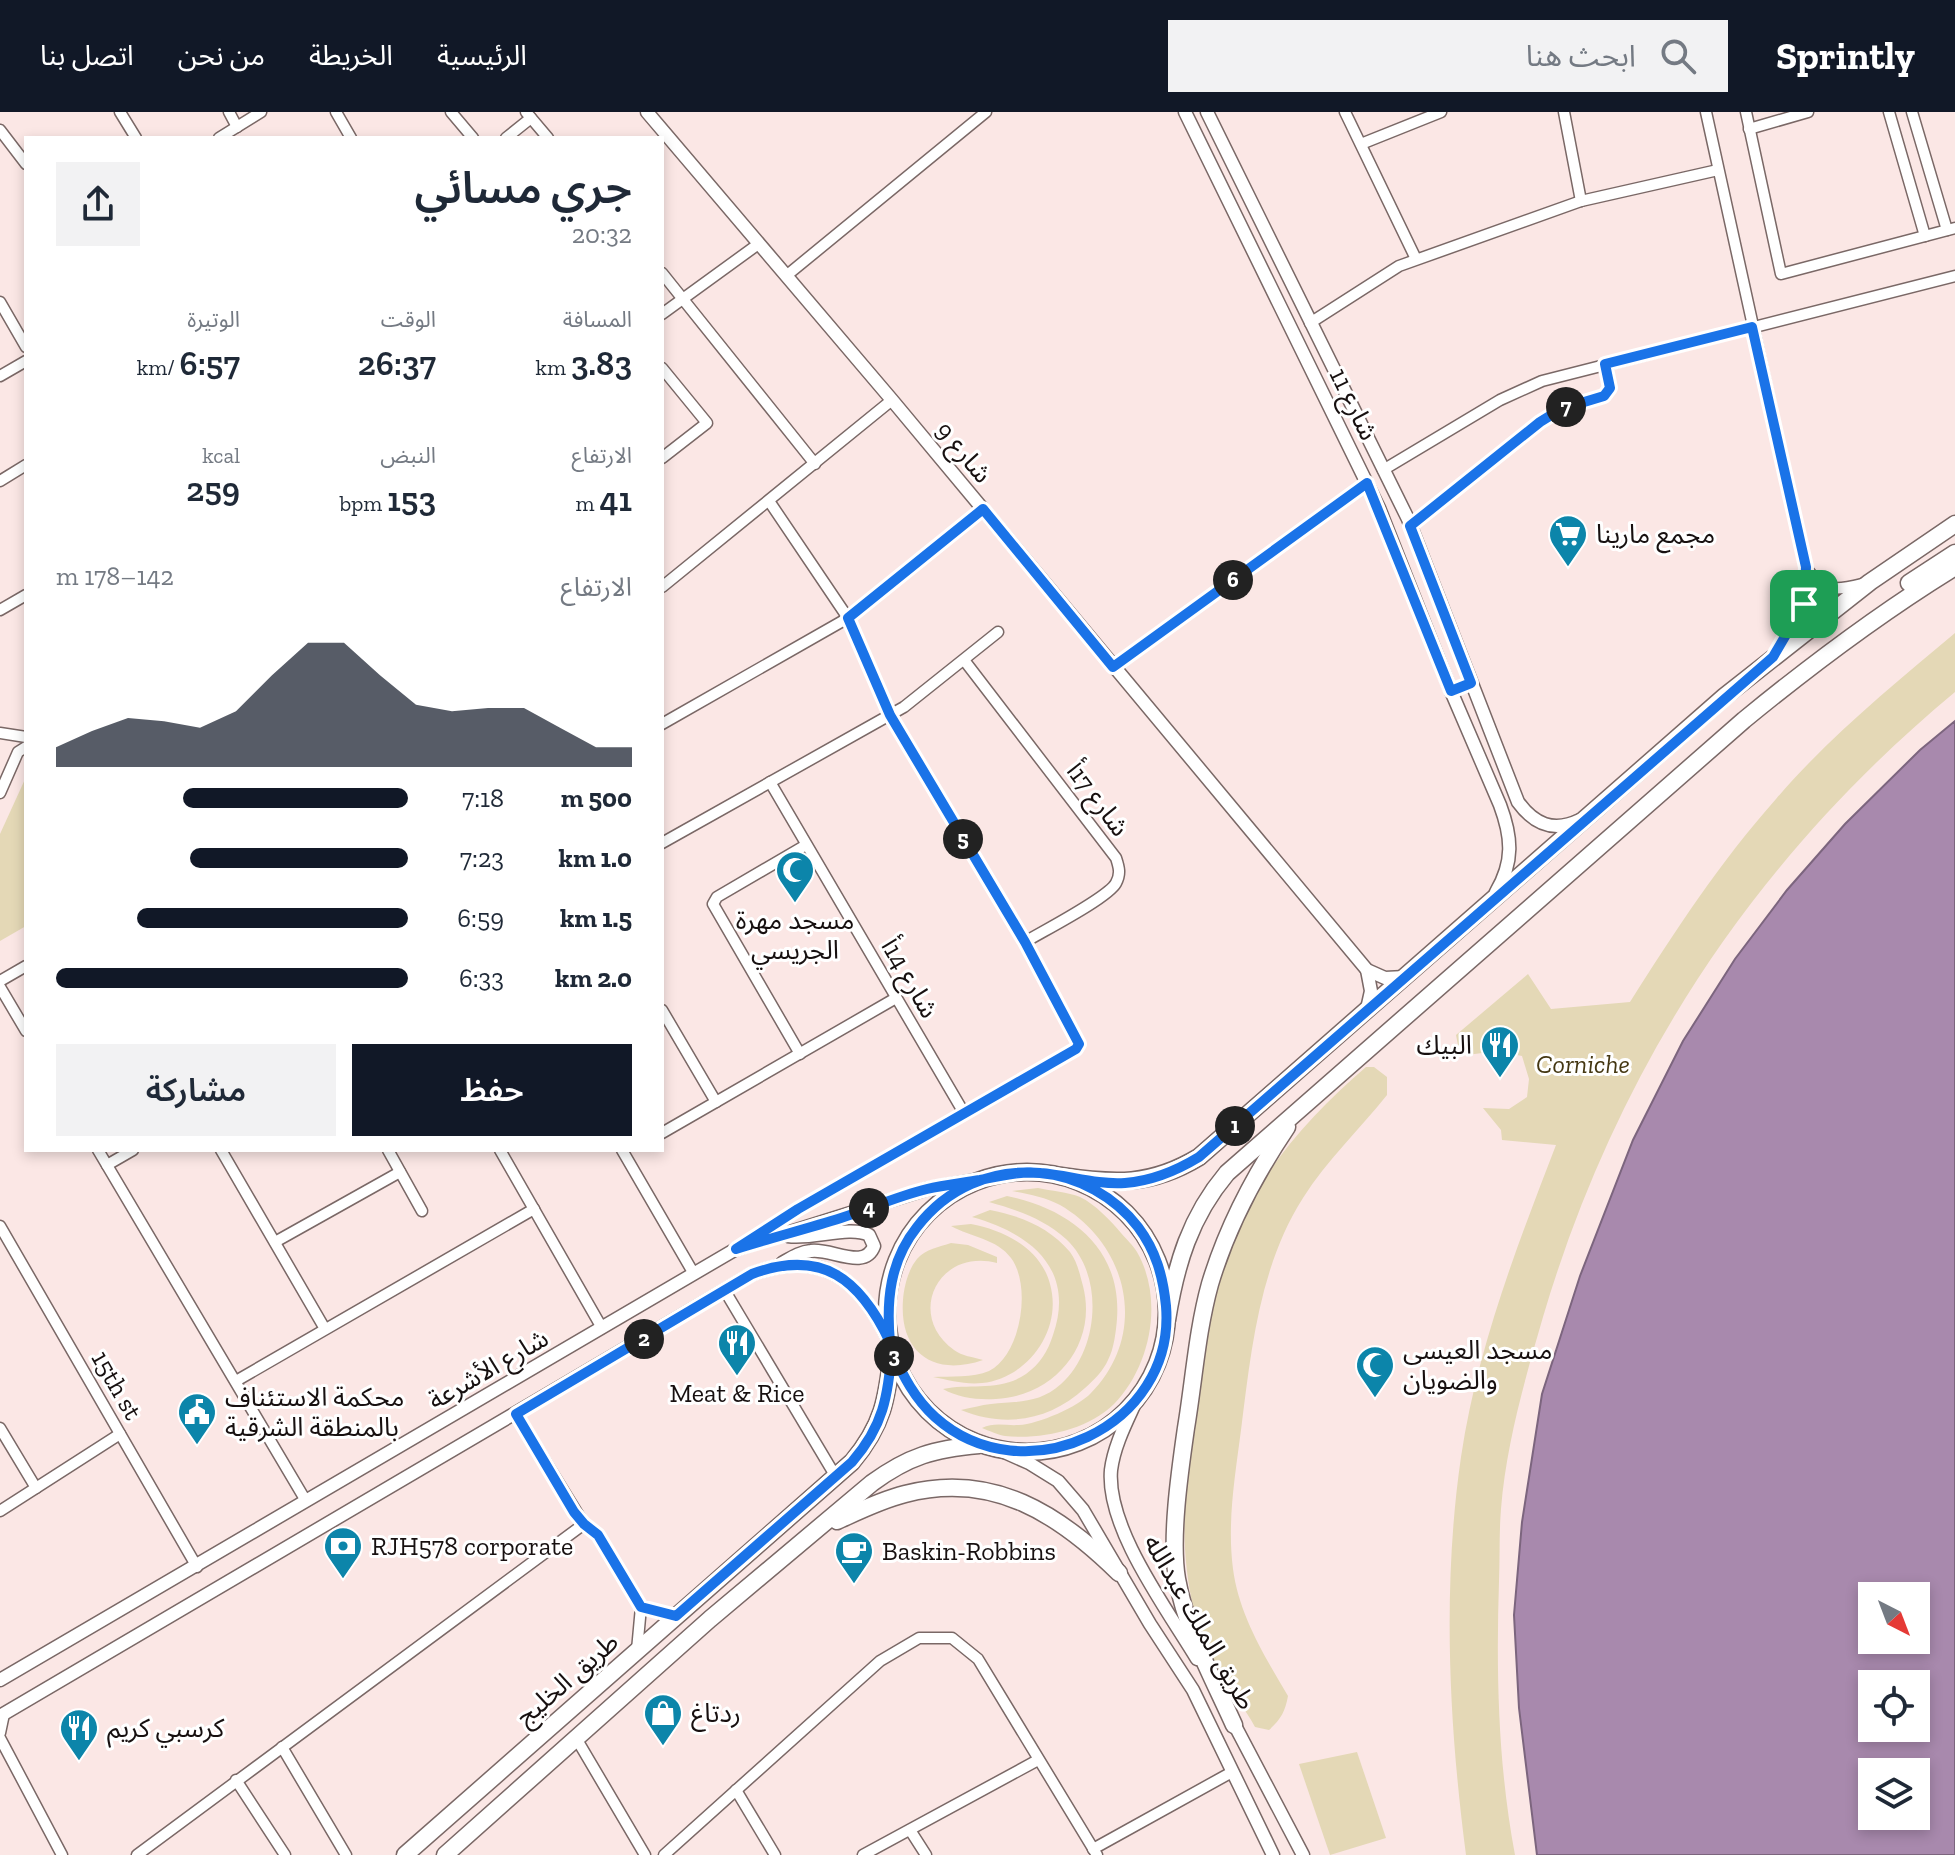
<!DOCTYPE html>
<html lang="ar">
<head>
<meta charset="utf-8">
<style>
  :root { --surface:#fff; --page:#f2f2f3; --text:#1f2937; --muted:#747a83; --accent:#111827 }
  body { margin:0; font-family:"Zilla Slab","Noto Sans Arabic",serif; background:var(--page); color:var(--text); direction:rtl; height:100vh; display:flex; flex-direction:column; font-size:30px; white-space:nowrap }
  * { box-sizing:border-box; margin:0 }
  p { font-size:26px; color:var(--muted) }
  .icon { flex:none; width:44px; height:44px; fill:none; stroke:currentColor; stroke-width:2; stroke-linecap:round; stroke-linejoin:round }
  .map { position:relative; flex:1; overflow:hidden; direction:ltr }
  .details { position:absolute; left:24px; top:24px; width:640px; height:1016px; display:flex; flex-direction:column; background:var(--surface); border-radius:0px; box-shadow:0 4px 12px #0003; direction:rtl }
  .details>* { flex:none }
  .needle { width:52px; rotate:138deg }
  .controls { position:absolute; left:1858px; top:1470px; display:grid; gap:16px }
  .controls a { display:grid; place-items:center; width:72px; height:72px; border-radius:0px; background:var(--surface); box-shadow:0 4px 12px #0003; font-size:40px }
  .pin { position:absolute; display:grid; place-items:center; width:68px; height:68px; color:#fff; margin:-34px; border-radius:16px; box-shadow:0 4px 12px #0006 }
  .km { position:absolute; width:40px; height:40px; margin:-20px; border-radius:50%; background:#222; color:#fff; font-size:22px; line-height:40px; text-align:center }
  .round { display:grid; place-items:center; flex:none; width:84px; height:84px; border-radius:0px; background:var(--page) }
  .headline { display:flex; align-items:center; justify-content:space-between; height:136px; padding:0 32px }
  h1 { font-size:44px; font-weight:600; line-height:60px }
  .metrics { display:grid; grid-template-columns:repeat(3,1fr); gap:12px; height:136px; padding:8px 32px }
  .metrics div { display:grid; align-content:center }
  .metrics b { font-size:34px; font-weight:600 }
  .metrics small { font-size:22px; font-weight:400 }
  .metrics p { font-size:22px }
  .chart { height:224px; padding:16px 32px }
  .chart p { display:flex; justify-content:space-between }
  .chart svg { width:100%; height:144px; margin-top:8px; fill:var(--accent); opacity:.7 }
  .button { display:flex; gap:16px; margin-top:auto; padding:16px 32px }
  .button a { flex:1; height:92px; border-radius:0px; background:var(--accent); color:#fff; font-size:32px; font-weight:600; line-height:92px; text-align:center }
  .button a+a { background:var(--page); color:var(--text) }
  ul { padding:0 32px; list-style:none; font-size:26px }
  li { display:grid; grid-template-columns:128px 96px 1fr; align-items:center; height:60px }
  li i { height:20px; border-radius:10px; background:var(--accent) }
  header { display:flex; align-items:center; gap:48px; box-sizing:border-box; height:112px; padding:0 40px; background:var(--accent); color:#fff }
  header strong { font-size:38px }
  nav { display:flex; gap:44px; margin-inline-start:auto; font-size:28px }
  .search { width:560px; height:72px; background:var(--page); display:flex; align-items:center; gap:20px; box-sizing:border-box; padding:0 28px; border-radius:0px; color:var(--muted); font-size:30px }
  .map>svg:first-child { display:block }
  .green { fill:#e4d8b6 }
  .water { fill:#a889ad; stroke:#7c657e; stroke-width:2; fill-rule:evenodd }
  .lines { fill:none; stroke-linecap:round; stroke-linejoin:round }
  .minor-casing { stroke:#7a6866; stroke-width:13 }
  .tertiary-casing { stroke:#7a6866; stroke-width:15 }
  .primary-casing { stroke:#7a6866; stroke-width:19 }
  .minor { stroke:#fff; stroke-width:10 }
  .tertiary { stroke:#fff; stroke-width:12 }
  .primary { stroke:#fff; stroke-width:16 }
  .route-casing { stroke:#fff; stroke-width:16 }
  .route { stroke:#1a73e8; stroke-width:10 }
  .labels { text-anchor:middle; stroke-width:6; stroke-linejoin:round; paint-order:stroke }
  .street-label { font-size:26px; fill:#171010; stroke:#fff }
  .poi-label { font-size:26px; fill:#171010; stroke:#fff; text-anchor:start }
  .park-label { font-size:26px; font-style:italic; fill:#443712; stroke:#fff }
</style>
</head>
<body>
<header>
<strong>Sprintly</strong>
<div class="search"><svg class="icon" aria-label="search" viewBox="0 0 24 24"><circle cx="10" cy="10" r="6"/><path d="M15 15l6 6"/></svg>ابحث هنا</div>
<nav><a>الرئيسية</a><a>الخريطة</a><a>من نحن</a><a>اتصل بنا</a></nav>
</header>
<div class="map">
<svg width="1955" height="1743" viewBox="0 0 1955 1743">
  <rect width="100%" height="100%" fill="#fbe7e5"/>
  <g class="green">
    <path d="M 1955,521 L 1955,580 C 1754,747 1617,955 1543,1205 C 1525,1267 1506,1333 1501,1397 C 1499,1421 1500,1445 1499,1469 C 1496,1561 1498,1653 1515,1743 L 1466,1743 C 1449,1613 1442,1475 1461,1345 C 1477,1237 1517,1134 1556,1033 L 1502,1028 L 1501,1018 L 1483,996 L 1509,997 L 1527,985 L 1529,967 L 1522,944 L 1497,939 L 1467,943 L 1459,938 L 1456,923 L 1528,862 L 1551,897 L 1630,890 C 1675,819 1720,750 1776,687 C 1829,625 1893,573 1955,521 Z"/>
    <polygon points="26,665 26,814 0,829 0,722"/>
    <path d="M 1366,955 L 1374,955 L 1387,965 L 1387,983 C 1359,1018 1327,1048 1303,1086 C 1259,1155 1251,1240 1241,1318 C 1235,1364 1227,1411 1233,1457 C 1239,1503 1265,1545 1288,1584 C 1285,1600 1281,1607 1269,1618 L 1255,1615 C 1246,1598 1235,1585 1225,1569 C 1212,1550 1201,1525 1195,1503 C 1177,1429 1185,1372 1196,1298 C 1201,1266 1204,1234 1210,1202 C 1229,1098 1288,1022 1366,955 Z"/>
    <path d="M 1038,1076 C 1051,1079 1068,1080 1080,1085 C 1095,1092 1111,1109 1121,1121 C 1126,1127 1133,1133 1137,1140 C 1164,1187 1151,1254 1114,1292 C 1088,1318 1040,1328 1005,1324 C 998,1323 990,1319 982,1316 C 994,1310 1006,1314 1019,1313 C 1038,1312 1078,1295 1091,1281 C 1149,1222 1129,1133 1060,1093 C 1045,1085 1028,1082 1012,1079 Z"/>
    <path d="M 1007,1084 C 1070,1097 1122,1136 1117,1207 C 1116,1219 1114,1237 1108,1248 C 1104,1258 1093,1269 1085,1276 C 1049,1309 1005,1316 961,1298 C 971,1296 981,1293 991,1292 C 1017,1289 1039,1292 1061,1272 C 1099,1238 1105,1163 1066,1127 C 1044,1107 1017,1098 989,1090 Z"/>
    <path d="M 990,1098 C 1021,1104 1049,1115 1070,1140 C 1077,1149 1080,1163 1083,1174 C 1098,1232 1055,1284 996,1287 C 977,1288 959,1286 943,1277 C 970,1271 1000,1280 1026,1262 C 1040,1252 1048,1239 1053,1223 C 1076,1157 1030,1121 972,1105 Z"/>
    <path d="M 971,1112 C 1004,1118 1041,1137 1050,1172 C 1063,1218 1028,1266 982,1271 C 966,1273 949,1268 933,1265 C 950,1264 973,1266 989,1259 C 1021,1243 1032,1174 1011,1146 C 997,1127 971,1125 951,1114 Z"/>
    <path d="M 951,1131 L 968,1133 L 997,1145 L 997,1151 C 937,1136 906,1204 954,1238 C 962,1244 973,1245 983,1248 C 934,1265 899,1241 903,1188 C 904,1175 908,1158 917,1147 C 926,1137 939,1135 951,1131 Z"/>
    <polygon points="1357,1640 1386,1726 1330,1743 1299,1652"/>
  </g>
  <path class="water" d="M 1955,609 L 1955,1743 L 1537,1743 L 1519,1596 L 1514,1503 L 1522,1410 L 1542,1282 L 1580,1164 L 1633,1028 L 1683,929 L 1735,847 L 1787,778 L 1845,712 L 1920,638 ZM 1872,1484 L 1916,1484 L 1916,1528 L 1872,1528 ZM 1872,1572 L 1916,1572 L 1916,1616 L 1872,1616 ZM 1872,1660 L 1916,1660 L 1916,1704 L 1872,1704 Z"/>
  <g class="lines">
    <g class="minor-casing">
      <g id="minor">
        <polyline points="120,0 136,26"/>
        <polyline points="229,0 237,15"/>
        <polyline points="336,0 351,26"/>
        <polyline points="451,0 473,26"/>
        <polyline points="526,0 548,26"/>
        <polyline points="1345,0 1416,147"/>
        <polyline points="1564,0 1581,89"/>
        <polyline points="1706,0 1806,455 1804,492 1779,536"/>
        <polyline points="1746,0 1781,162 1955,116"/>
        <polyline points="1889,0 1925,124"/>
        <polyline points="1912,0 1947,118"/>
        <polyline points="1749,17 1808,0"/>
        <polyline points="0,18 26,52"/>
        <polyline points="219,26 261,0"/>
        <polyline points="506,26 531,6"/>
        <polyline points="1361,32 1441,0"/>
        <polyline points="662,161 815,352"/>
        <polyline points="786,164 986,0"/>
        <polyline points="0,190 26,235"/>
        <polyline points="662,202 757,133"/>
        <polyline points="1310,211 1399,154 1581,89 1718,58"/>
        <polyline points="662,256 707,311 662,346"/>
        <polyline points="0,264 26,249"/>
        <polyline points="1383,358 1500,288 1542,269 1955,164"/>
        <polyline points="0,369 26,353"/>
        <polyline points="1410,414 1540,310 1561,297 1604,284 1610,276 1605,252"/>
        <path d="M 1807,457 C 1824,480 1835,479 1862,472"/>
        <polyline points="662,475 892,288"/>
        <polyline points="0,498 26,483"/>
        <path d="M 964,548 L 1116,746 C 1119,755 1121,762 1116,771 C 1108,786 1043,819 1025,830"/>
        <polyline points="1113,555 1367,371"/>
        <polyline points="662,612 848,506 983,397"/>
        <polyline points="0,621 26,625"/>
        <polyline points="770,670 964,1001"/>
        <polyline points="0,681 18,640 26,635"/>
        <polyline points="662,731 904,595 998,520"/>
        <polyline points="0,869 26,854"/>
        <polyline points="0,875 26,919"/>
        <polyline points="662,898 716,990"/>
        <polyline points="800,942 713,792 717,785 806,733"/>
        <polyline points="662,1021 896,886"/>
        <polyline points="98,1038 306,1389"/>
        <polyline points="221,1038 325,1217"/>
        <polyline points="388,1038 422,1099"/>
        <polyline points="500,1038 602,1216"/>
        <polyline points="622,1038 694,1162"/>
        <polyline points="107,1053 133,1038"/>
        <polyline points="0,1114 197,1455"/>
        <polyline points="275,1130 400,1060"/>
        <polyline points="747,1130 798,1097 1076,937 1079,932 1025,830 890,603 848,506 769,389"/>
        <polyline points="725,1179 836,1365"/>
        <polyline points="236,1269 534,1097"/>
        <polyline points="0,1316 36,1376"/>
        <polyline points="0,1399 120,1322"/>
        <polyline points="584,1412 598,1423 641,1495 637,1538"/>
        <polyline points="641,1495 676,1504"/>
        <polyline points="0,1621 4,1602"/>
        <polyline points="0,1626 62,1743"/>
        <polyline points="576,1626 645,1743"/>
        <polyline points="282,1635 346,1743"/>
        <polyline points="236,1668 285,1743"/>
        <polyline points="736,1678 775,1743"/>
        <polyline points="910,1718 926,1743"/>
        <polyline points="1093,1737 1232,1660"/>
        <polyline points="137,1743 584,1412 516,1302"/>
        <polyline points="664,1743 880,1549 919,1526 952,1526 978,1547 1097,1743"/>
        <polyline points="863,1743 1038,1648"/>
      </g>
    </g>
    <g class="tertiary-casing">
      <g id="tertiary">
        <polyline points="647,0 892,288 1367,858 1385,866 1405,865"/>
        <path d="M 1185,0 L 1379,396 L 1451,579 L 1500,693 C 1512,725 1514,750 1496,780"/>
        <path d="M 1207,0 L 1408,407 L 1518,690 C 1534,712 1553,721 1580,708"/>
        <polyline points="1367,897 1371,879 1367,858"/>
        <path d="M 782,1151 C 791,1146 800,1140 811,1139 C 831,1136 865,1159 874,1134 L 869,1123 C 850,1113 812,1128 788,1124"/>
        <path d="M 1136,1289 C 1126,1311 1114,1334 1111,1358 C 1106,1416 1167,1497 1197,1547"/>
        <polyline points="993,1335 1029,1351 1058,1369 1083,1398 1150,1512 1193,1578 1273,1743"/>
        <polyline points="0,1568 736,1137 927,1077 982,1067"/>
        <path d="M 0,1604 L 752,1162 C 822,1136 860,1167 890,1230"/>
        <polyline points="1232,1608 1303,1743"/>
      </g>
    </g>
    <g class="primary-casing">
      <g id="primary">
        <polyline points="1909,471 1955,441"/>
        <circle cx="1027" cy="1200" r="140"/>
        <path d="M 1061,1064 C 1114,1072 1151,1074 1199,1045 L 1725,584 L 1870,470 L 1955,412"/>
        <path d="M 1167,1208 C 1176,1152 1190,1105 1227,1061 L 1744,608 C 1811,553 1880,501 1955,455"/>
        <path d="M 837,1409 C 859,1399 881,1388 905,1382 C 993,1359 1059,1402 1119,1461"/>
        <path d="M 1234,1613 C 1213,1566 1186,1518 1177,1467 C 1170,1426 1180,1358 1186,1316 C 1194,1268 1197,1219 1210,1172 C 1227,1115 1254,1064 1287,1015"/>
        <path d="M 405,1743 L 852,1350 C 883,1313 887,1287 892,1241"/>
        <path d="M 445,1743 L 710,1507 L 872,1371 C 909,1344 934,1337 979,1333"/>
      </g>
    </g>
    <use href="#minor" class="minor"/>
    <use href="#tertiary" class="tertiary"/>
    <use href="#primary" class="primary"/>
  </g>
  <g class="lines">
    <g class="route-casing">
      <path id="route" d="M 1804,492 L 1773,545 L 1199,1045 C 1176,1059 1151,1069 1125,1071 C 1096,1073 1068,1063 1040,1061 C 991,1057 947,1076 917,1115 C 890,1149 886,1188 890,1230 C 860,1167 822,1136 752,1162 L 516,1302 L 574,1400 L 584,1412 L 598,1423 L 641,1495 L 676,1504 L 852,1350 C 884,1313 887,1286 892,1239 C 903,1264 915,1287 935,1305 C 1024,1385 1176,1315 1166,1194 C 1163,1164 1156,1139 1138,1115 C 1115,1085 1078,1064 1040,1061 C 1020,1059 1000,1064 980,1068 C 963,1071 944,1073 927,1077 C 898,1084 869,1097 841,1106 C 806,1117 771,1126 736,1137 L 798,1097 L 1076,937 L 1079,932 L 1025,830 L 890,603 L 848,506 L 983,397 L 1113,555 L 1367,371 L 1451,579 L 1471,571 L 1410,414 L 1540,310 L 1561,297 L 1604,284 L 1610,276 L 1605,252 L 1752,215 L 1806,455 L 1804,492"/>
    </g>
    <use href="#route" class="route"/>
  </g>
  <defs>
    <g id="supermarket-pin" transform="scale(2)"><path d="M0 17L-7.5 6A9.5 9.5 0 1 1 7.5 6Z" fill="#0c85aa" stroke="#fff"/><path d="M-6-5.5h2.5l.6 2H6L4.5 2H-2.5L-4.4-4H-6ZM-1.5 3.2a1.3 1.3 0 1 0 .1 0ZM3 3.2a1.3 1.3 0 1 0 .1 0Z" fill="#fff"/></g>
    <g id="mosque-pin" transform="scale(2)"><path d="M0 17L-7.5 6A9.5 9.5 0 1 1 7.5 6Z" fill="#0c85aa" stroke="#fff"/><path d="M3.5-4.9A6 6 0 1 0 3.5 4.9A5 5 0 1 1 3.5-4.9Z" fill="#fff"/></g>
    <g id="restaurant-pin" transform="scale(2)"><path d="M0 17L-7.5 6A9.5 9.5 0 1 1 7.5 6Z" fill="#0c85aa" stroke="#fff"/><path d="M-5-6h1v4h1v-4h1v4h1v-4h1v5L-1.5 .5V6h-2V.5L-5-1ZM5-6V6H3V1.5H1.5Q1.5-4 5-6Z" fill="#fff"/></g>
    <g id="civic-pin" transform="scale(2)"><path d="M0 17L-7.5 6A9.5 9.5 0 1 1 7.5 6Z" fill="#0c85aa" stroke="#fff"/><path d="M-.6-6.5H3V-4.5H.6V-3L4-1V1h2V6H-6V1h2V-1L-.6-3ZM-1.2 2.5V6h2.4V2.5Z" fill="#fff"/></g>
    <g id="bank-pin" transform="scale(2)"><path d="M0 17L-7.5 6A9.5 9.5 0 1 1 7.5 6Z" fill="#0c85aa" stroke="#fff"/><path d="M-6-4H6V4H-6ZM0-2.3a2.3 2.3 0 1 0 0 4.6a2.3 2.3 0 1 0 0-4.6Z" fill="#fff"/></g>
    <g id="cafe-pin" transform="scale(2)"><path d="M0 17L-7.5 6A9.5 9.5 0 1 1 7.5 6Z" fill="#0c85aa" stroke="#fff"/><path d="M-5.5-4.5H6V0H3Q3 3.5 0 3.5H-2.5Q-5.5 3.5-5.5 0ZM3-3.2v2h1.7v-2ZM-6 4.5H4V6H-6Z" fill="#fff"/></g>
    <g id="shop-pin" transform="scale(2)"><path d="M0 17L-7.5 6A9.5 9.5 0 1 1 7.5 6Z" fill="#0c85aa" stroke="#fff"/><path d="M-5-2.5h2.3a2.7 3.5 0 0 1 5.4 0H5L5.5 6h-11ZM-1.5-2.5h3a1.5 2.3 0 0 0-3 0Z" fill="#fff"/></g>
  </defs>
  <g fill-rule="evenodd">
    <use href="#supermarket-pin" x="1568" y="422"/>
    <use href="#mosque-pin" x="795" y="758"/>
    <use href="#restaurant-pin" x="1500" y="933"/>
    <use href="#restaurant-pin" x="737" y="1231"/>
    <use href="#mosque-pin" x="1375" y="1253"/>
    <use href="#civic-pin" x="197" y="1300"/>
    <use href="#bank-pin" x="343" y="1434"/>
    <use href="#cafe-pin" x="854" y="1439"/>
    <use href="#shop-pin" x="663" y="1601"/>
    <use href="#restaurant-pin" x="79" y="1616"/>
  </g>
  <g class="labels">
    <g class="street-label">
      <text transform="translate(1354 292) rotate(64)" y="9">شارع 11</text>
      <text transform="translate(964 340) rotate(50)" y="9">شارع 9</text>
      <text transform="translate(1098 687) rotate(53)" y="9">شارع 17أ</text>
      <text transform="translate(910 866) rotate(60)" y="9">شارع 14أ</text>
      <text transform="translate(488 1257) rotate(-30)" y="9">شارع الأشرعة</text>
      <text transform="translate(117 1273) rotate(60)" y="9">15th st</text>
      <text transform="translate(1200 1510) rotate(60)" y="9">طريق الملك عبدالله</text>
      <text transform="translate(567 1567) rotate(-41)" y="9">طريق الخليج</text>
    </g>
    <g class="poi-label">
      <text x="1596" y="431">مجمع مارينا</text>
      <text x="795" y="817" text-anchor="middle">مسجد مهرة<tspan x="795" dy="30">الجريسي</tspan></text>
      <text x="1472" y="942" text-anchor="end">البيك</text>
      <text x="1403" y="1247">مسجد العيسى<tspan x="1403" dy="30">والضويان</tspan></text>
      <text x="737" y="1290" text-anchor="middle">Meat &amp; Rice</text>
      <text x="225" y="1294">محكمة الاستئناف<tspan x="225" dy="30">بالمنطقة الشرقية</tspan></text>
      <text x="371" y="1443">RJH578 corporate</text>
      <text x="882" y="1448">Baskin-Robbins</text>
      <text x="691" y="1610">ردتاغ</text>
      <text x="107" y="1625">كرسبي كريم</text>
    </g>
    <g class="park-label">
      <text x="1583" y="961">Corniche</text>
    </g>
  </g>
</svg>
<div class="controls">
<a><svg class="needle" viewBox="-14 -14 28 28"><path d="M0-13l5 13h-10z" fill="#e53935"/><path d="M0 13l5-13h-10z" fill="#747a83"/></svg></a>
<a><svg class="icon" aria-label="locate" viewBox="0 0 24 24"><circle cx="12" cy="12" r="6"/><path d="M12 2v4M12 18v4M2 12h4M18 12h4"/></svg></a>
<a><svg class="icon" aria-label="layers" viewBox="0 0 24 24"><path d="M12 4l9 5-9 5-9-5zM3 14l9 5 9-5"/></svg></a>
</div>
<div class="pin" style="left:1804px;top:492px;background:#1e9e55"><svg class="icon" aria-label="arrive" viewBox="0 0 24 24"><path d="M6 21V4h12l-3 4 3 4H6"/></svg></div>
<b class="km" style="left:1235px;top:1014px">1</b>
<b class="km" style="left:644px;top:1227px">2</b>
<b class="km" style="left:894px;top:1244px">3</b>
<b class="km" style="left:869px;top:1096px">4</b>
<b class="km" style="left:963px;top:727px">5</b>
<b class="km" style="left:1233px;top:468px">6</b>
<b class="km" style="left:1566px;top:295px">7</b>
<section class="details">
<div class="headline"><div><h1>جري مسائي</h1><p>20:32</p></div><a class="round"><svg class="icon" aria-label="share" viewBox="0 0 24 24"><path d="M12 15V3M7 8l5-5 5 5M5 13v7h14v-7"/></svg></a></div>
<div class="metrics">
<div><p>المسافة</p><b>3.83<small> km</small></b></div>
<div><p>الوقت</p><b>26:37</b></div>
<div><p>الوتيرة</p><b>6:57<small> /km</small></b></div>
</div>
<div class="metrics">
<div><p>الارتفاع</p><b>41<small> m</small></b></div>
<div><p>النبض</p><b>153<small> bpm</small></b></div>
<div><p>kcal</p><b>259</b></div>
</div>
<div class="chart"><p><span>الارتفاع</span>142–178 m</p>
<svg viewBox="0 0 160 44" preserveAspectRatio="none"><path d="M0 44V38L10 33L20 29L30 30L40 32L50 27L60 16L70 6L80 6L90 16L100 25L110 27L120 26L130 26L140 32L150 38L160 38V44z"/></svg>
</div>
<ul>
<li><b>500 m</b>7:18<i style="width:64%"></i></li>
<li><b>1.0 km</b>7:23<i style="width:62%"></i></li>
<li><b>1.5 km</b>6:59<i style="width:77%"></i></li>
<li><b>2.0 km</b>6:33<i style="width:100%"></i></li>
</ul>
<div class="button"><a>حفظ</a><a>مشاركة</a></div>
</section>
</div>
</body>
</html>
